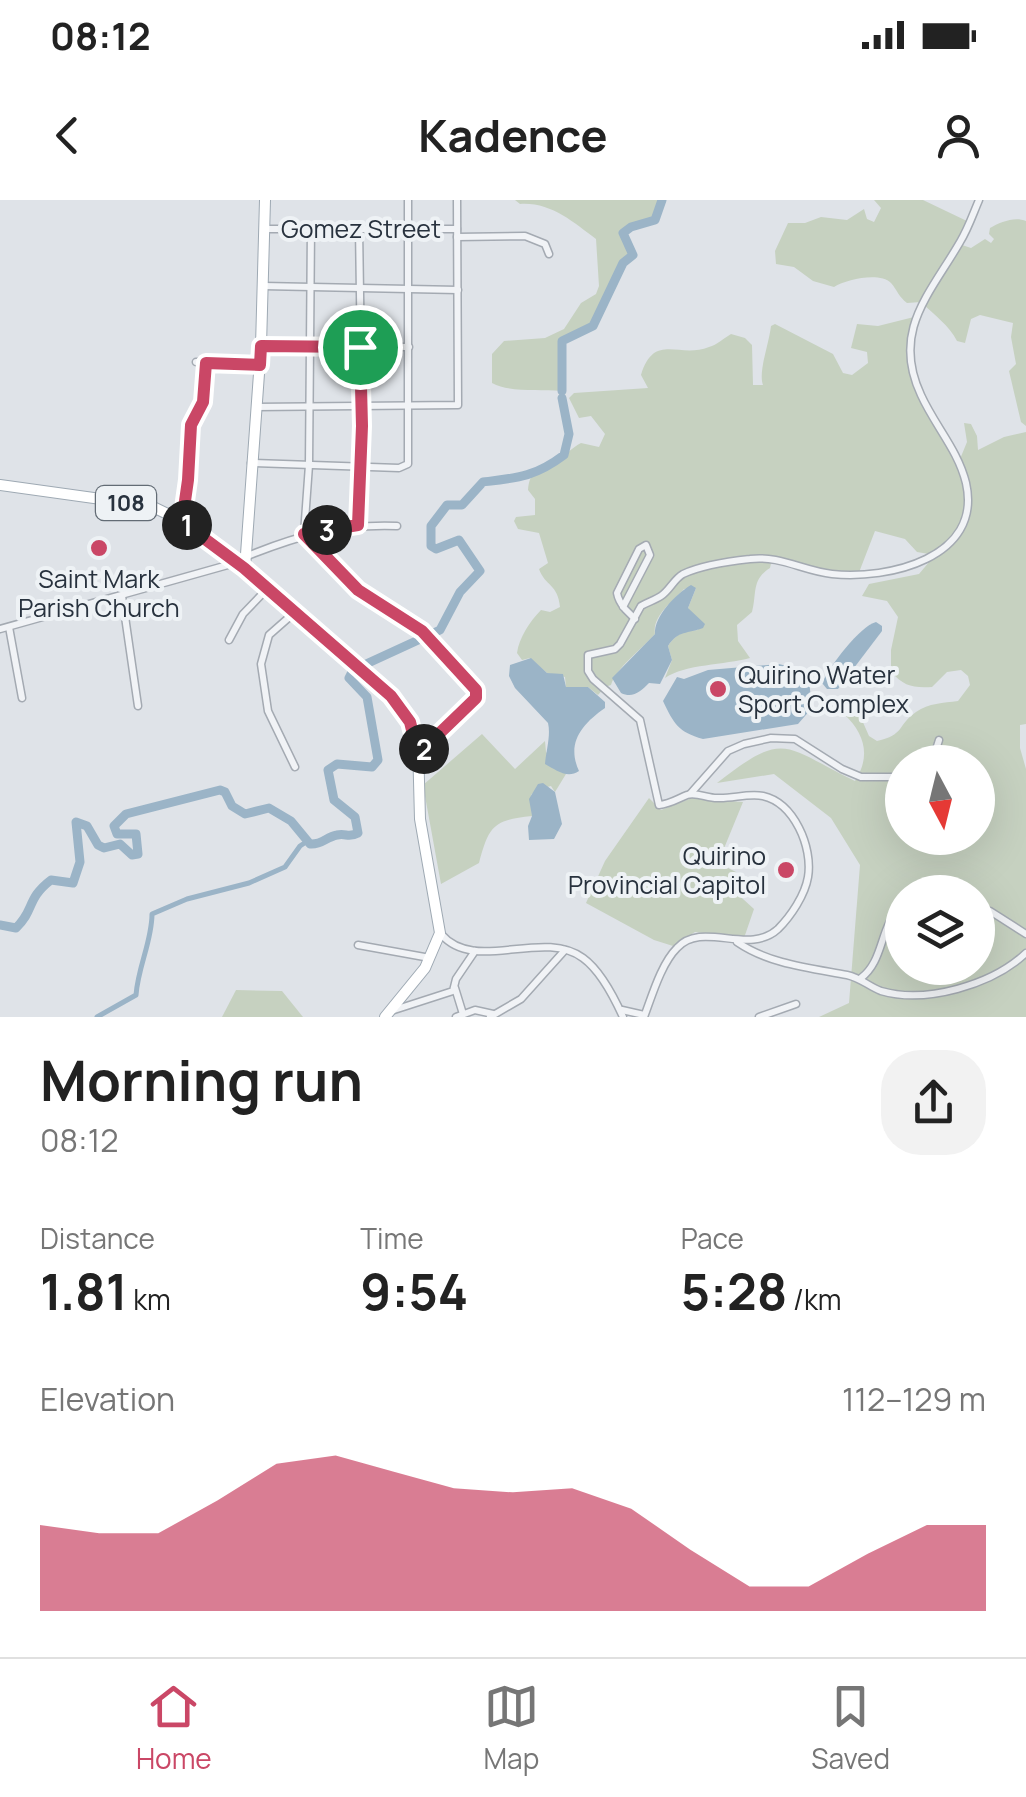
<!DOCTYPE html>
<html lang="en">
<head>
<meta charset="utf-8">
<style>
  :root { --surface:#fff; --page:#f2f2f2; --text:#222; --muted:#767676; --line:#e0e0e0; --accent:#ca4766 }
  body { margin:0; font-family:Manrope,sans-serif; background:var(--page); color:var(--text); height:100vh; display:flex; flex-direction:column; font-size:38px; white-space:nowrap }
  * { box-sizing:border-box; margin:0 }
  p { font-size:32px; color:var(--muted) }
  .icon { flex:none; width:55px; height:55px; fill:none; stroke:currentColor; stroke-width:2; stroke-linecap:round; stroke-linejoin:round }
  .map { position:relative; height:817px; overflow:hidden }
  .side { display:flex; flex-direction:column; background:var(--surface); flex:1 }
  .side>* { flex:none }
  .needle { width:65px; rotate:173deg }
  .buttons { position:absolute; left:885px; top:545px; display:grid; gap:20px }
  .buttons a { display:grid; place-items:center; width:110px; height:110px; border-radius:50%; background:var(--surface); box-shadow:0 10px 40px #0002; font-size:50px }
  .pin { position:absolute; display:grid; place-items:center; width:85px; height:85px; color:#fff; margin:-42px; border:5px solid #fff; border-radius:50%; box-shadow:0 2px 10px #0007 }
  .km { position:absolute; width:50px; height:50px; margin:-25px; border-radius:50%; background:#222; color:#fff; font-size:28px; line-height:50px; text-align:center }
  .round { display:grid; place-items:center; flex:none; width:105px; height:105px; border-radius:40px; background:var(--page) }
  .overview { display:flex; align-items:center; justify-content:space-between; height:170px; padding:0 40px }
  h1 { font-size:55px; font-weight:700; line-height:75px }
  .figures { display:grid; grid-template-columns:repeat(3,1fr); gap:15px; height:170px; padding:10px 40px }
  .figures div { display:grid; align-content:center }
  .figures b { font-size:50px; font-weight:700 }
  .figures small { font-size:28px; font-weight:400 }
  .figures p { font-size:28px }
  .chart { height:280px; padding:20px 40px }
  .chart p { display:flex; justify-content:space-between }
  .chart svg { width:100%; height:180px; margin-top:10px; fill:var(--accent); opacity:.7 }
  .status { display:flex; justify-content:space-between; align-items:center; height:70px; padding:0 50px; background:var(--surface); direction:ltr }
  .status svg { height:28px; fill:currentColor }
  header { display:flex; justify-content:space-between; align-items:center; height:130px; padding:0 40px; background:var(--surface); font-size:45px; font-weight:700 }
  .tabs { display:flex; justify-content:space-around; align-items:center; height:140px; border-top:2px solid var(--line); background:var(--surface); font-size:28px; color:var(--muted) }
  .tabs a { display:grid; justify-items:center; gap:5px }
  .tabs .current { color:var(--accent) }
  .map>svg:first-child { display:block }
  .green { fill:#c6d1c0; fill-rule:evenodd }
  .water { fill:#9bb4c7 }
  .lines { fill:none; stroke-linecap:round; stroke-linejoin:round }
  .canal { stroke:#9bb4c7; stroke-width:5 }
  .river { stroke:#9bb4c7; stroke-width:9 }
  .minor-casing { stroke:#a4aab2; stroke-width:9 }
  .major-casing { stroke:#9ea9b3; stroke-width:12 }
  .minor { stroke:#f1f3f6; stroke-width:6 }
  .major { stroke:#fff; stroke-width:10 }
  .route-casing { stroke:#fff; stroke-width:20 }
  .route { stroke:#ca4766; stroke-width:12 }
  .poi-dot { fill:#ca4766; stroke:#eef2f5; stroke-width:4 }
  .labels { text-anchor:middle; stroke-width:8; stroke-linejoin:round; paint-order:stroke }
  .shield { fill:#eef2f5; stroke:#636c75; stroke-width:2.5 }
  .shield-label { font-size:22px; font-weight:bold; fill:#28323e }
  .street-label { font-size:25px; fill:#28323e; stroke:#eef2f5 }
  .poi-label { font-size:25px; fill:#28323e; stroke:#eef2f5 }
</style>
</head>
<body>
<div class="status"><b>08:12</b><svg viewBox="0 0 49 12"><path d="M0 12V9h3v3zM5 12V6h3v6zM10 12V3h3v9zM15 12V0h3v12zM26 1h20v11H26zM47 4h2v5h-2z"/></svg></div>
<header><svg class="icon" aria-label="back" viewBox="0 0 24 24"><path d="M15 5l-7 7 7 7"/></svg>Kadence<svg class="icon" aria-label="person" viewBox="0 0 24 24"><circle cx="12" cy="8" r="4"/><path d="M4 21q1-7 8-7t8 7"/></svg></header>
<div class="map">
<svg width="1026" height="817" viewBox="0 0 1026 817">
  <rect width="100%" height="100%" fill="#dfe3e8"/>
  <g class="green">
    <path d="M 515,0 L 662,0 L 655,20 L 623,33 L 633,55 L 623,63 L 593,126 L 562,141 L 562,191 C 539,189 511,193 492,183 L 492,154 L 504,141 L 545,138 L 564,129 L 581,103 L 596,94 L 599,86 L 596,39 C 573,22 551,2 520,4 Z"/>
    <path d="M 874,0 L 923,0 L 969,22 L 959,44 L 971,48 L 985,39 L 991,43 L 994,39 L 989,34 L 990,28 C 1000,22 1015,16 1026,21 L 1026,226 L 1021,222 L 1009,171 L 1016,164 L 1011,137 L 1013,123 L 980,115 L 971,119 L 965,143 L 957,141 C 949,125 934,115 921,102 L 907,103 C 899,97 897,90 891,83 C 880,72 847,79 834,87 L 813,81 L 794,67 L 776,64 L 775,51 L 788,23 L 805,23 L 821,17 L 847,20 L 864,9 L 867,19 L 874,22 L 881,8 Z"/>
    <path d="M 914,117 C 904,176 932,211 960,259 L 967,242 L 964,223 L 971,224 L 977,236 L 978,250 L 1004,237 L 1026,232 L 1026,524 L 1020,525 L 1020,548 L 1026,569 L 1026,817 L 819,817 L 849,803 L 860,665 L 831,618 L 774,574 L 717,583 C 786,529 783,546 855,581 C 871,556 865,534 844,514 L 845,502 L 854,502 L 869,536 L 877,541 C 905,535 897,525 916,512 C 929,503 943,503 958,501 L 970,485 L 968,476 L 961,470 L 947,472 L 932,487 C 912,488 904,486 891,472 L 891,450 L 898,417 L 887,401 L 862,396 L 869,384 L 919,374 L 935,355 L 917,352 L 905,339 L 875,331 L 858,375 L 829,373 L 772,359 L 770,368 C 751,380 757,394 752,412 L 737,425 L 738,441 L 750,458 C 725,465 685,464 665,478 L 672,460 L 668,446 C 677,433 683,431 698,430 L 688,408 L 696,388 L 684,389 C 673,402 652,415 655,434 C 642,449 616,468 611,485 L 605,487 L 598,495 L 588,487 L 566,487 L 565,477 L 547,473 L 530,458 L 522,460 L 517,453 C 519,438 530,421 541,410 L 550,412 L 560,407 C 558,384 545,386 539,369 L 548,363 L 539,333 L 518,329 L 514,321 L 516,317 L 535,315 L 535,299 L 528,290 C 530,269 539,270 554,263 C 564,257 571,248 581,243 L 599,247 L 605,234 L 591,216 L 579,218 L 569,198 L 574,193 L 648,188 L 641,175 C 654,132 679,159 709,147 C 717,145 724,138 731,134 L 745,138 L 752,145 L 753,185 L 763,185 C 758,172 769,144 771,126 L 775,124 L 833,154 L 843,173 L 852,175 L 868,163 L 867,152 L 851,148 L 857,124 L 878,126 ZM 902,562 L 978,562 L 978,638 L 902,638 ZM 902,692 L 978,692 L 978,768 L 902,768 Z"/>
    <path d="M 482,534 L 515,569 L 545,541 L 546,552 L 566,574 L 555,592 L 551,586 L 536,590 L 531,595 L 532,616 C 494,620 489,625 479,663 L 441,684 L 423,585 Z"/>
    <polygon points="649,598 661,610 692,598 743,602 718,663 736,672 732,689 754,709 744,738 695,732 673,746 654,740 586,703 605,661"/>
    <polygon points="236,790 282,791 303,817 222,817"/>
  </g>
  <g class="water">
    <path d="M 691,385 L 696,388 L 688,408 L 705,424 L 703,428 C 688,434 678,430 668,446 L 672,460 L 660,484 L 649,483 C 641,491 633,499 621,493 L 612,478 L 655,434 C 654,416 676,394 691,385 Z"/>
    <path d="M 876,422 L 882,426 L 882,431 L 838,489 L 827,489 L 822,483 C 829,467 860,426 876,422 Z"/>
    <path d="M 531,458 L 547,473 L 563,474 L 566,487 L 588,487 L 605,502 L 605,508 C 582,524 566,543 579,571 C 567,579 556,570 545,564 C 546,551 551,535 548,523 L 515,488 L 509,476 L 510,465 Z"/>
    <path d="M 779,464 L 794,468 L 809,480 L 812,508 L 798,524 L 703,539 C 678,532 674,524 663,501 L 677,477 L 684,479 L 708,470 Z"/>
    <polygon points="543,583 555,592 562,624 554,639 529,640 528,626 532,616 529,599 538,584"/>
  </g>
  <g class="lines">
    <path class="canal" d="M 97,817 L 136,795 C 138,767 152,741 152,714 L 187,699 L 249,683 L 285,667 L 300,646 L 306,642"/>
    <g class="river">
      <polyline points="562,191 562,141 593,126 623,63 633,55 623,33 631,27 655,20 662,0"/>
      <path d="M 0,725 L 16,728 C 35,710 26,699 51,680 L 73,683 L 80,662 L 76,622 L 87,626 L 98,645 L 104,648 L 120,644 L 132,655 L 138,654 L 136,634 L 117,634 L 114,626 L 126,614 L 220,590 L 225,592 L 232,606 L 245,614 L 269,608 L 291,621 L 310,644 C 322,645 326,637 337,635 C 346,633 349,638 358,633 L 355,617 L 334,600 L 328,570 L 337,564 L 372,567 L 378,560 L 367,497 L 349,478 L 353,470 L 440,430 L 460,392 L 480,371 L 459,340 L 436,349 L 431,346 L 431,326 L 447,305 L 462,305 L 483,282 C 517,278 535,277 564,255 L 569,234 L 562,198"/>
    </g>
    <g class="minor-casing">
      <g id="minor">
        <polyline points="264,29 457,29"/>
        <polyline points="457,37 525,36 545,44 549,54"/>
        <polyline points="263,86 458,90"/>
        <polyline points="261,146 409,147"/>
        <polyline points="196,162 259,165"/>
        <polyline points="256,207 458,205 457,0"/>
        <polyline points="251,263 399,268 408,264 408,0"/>
        <polyline points="182,321 189,280 191,225 203,203 206,163"/>
        <polyline points="358,325 362,226 359,28"/>
        <polyline points="304,334 359,390 422,431 476,491 476,498 418,554"/>
        <polyline points="304,334 309,265 311,27"/>
        <path d="M 245,357 C 299,335 339,324 397,326"/>
        <polyline points="122,396 138,506"/>
        <path d="M 623,407 L 650,355 L 646,345 L 639,349 L 617,393 C 618,399 621,404 625,409 L 635,419"/>
        <polyline points="294,413 269,435 261,464 268,511 295,567"/>
        <polyline points="9,427 22,498"/>
        <polyline points="0,429 235,363"/>
        <polyline points="229,440 243,414 267,389"/>
        <polyline points="932,562 939,540"/>
        <polyline points="691,593 728,551 744,544 771,538 795,539 842,569 861,577 902,577"/>
        <polyline points="978,713 990,711 1026,734"/>
        <path d="M 441,734 C 475,774 542,728 583,758 C 601,771 614,797 623,817"/>
        <path d="M 737,742 C 769,764 809,768 847,775 C 861,778 868,786 881,791 C 926,804 992,785 1026,753"/>
        <polyline points="358,745 430,758"/>
        <path d="M 861,778 C 885,760 879,725 902,706"/>
        <polyline points="455,788 463,814"/>
        <polyline points="622,810 644,815"/>
        <polyline points="391,811 453,791 456,779 475,751"/>
        <polyline points="456,817 475,810 493,814"/>
        <polyline points="490,817 521,799 565,750"/>
        <path d="M 644,817 C 652,796 661,764 677,748 C 702,720 749,756 778,729 C 791,716 805,695 808,677 C 813,647 794,603 763,596 C 748,593 732,599 717,598 C 707,598 696,592 687,595 C 677,599 670,604 659,605 L 640,520 L 593,479 L 588,471 L 588,455 L 615,449 L 620,444 L 641,406 C 648,402 655,400 661,396 C 670,390 674,379 683,374 C 700,366 731,361 750,359 C 779,355 804,371 832,374 C 888,380 983,358 966,283 C 958,250 935,226 921,195 C 891,131 930,94 960,42 C 968,29 973,14 979,0"/>
        <polyline points="759,817 796,804"/>
      </g>
    </g>
    <g class="major-casing">
      <g id="major">
        <polyline points="0,285 151,306 180,320 245,368 347,457 391,496 411,522 418,543 420,619 440,733 425,768 385,817"/>
        <polyline points="245,368 261,146 265,0"/>
      </g>
    </g>
    <use href="#minor" class="minor"/>
    <use href="#major" class="major"/>
  </g>
  <g class="lines">
    <g class="route-casing">
      <polygon id="route" points="261,146 360,147 362,226 358,325 304,334 358,390 422,431 476,490 476,498 418,554 410,522 391,496 244,368 182,322 188,280 191,225 203,202 206,163 260,165"/>
    </g>
    <use href="#route" class="route"/>
  </g>
  <g class="poi-dot">
    <circle cx="99" cy="348" r="10"/>
    <circle cx="718" cy="489" r="10"/>
    <circle cx="786" cy="670" r="10"/>
  </g>
  <g class="labels">
    <rect class="shield" x="96" y="286" width="60" height="34" rx="8"/>
    <g class="shield-label">
      <text x="126" y="311">108</text>
    </g>
    <g class="street-label">
      <text x="361" y="38">Gomez Street</text>
    </g>
    <g class="poi-label">
      <text x="99" y="388">Saint Mark<tspan x="99" dy="29">Parish Church</tspan></text>
      <text x="738" y="484" text-anchor="start">Quirino Water<tspan x="738" dy="29">Sport Complex</tspan></text>
      <text x="766" y="665" text-anchor="end">Quirino<tspan x="766" dy="29">Provincial Capitol</tspan></text>
    </g>
  </g>
</svg>
<div class="buttons">
<a><svg class="needle" viewBox="-14 -14 28 28"><path d="M0-13l5 13h-10z" fill="#e53935"/><path d="M0 13l5-13h-10z" fill="#767676"/></svg></a>
<a><svg class="icon" aria-label="layers" viewBox="0 0 24 24"><path d="M12 4l9 5-9 5-9-5zM3 14l9 5 9-5"/></svg></a>
</div>
<div class="pin" style="left:360px;top:147px;background:#1e9e55"><svg class="icon" aria-label="arrive" viewBox="0 0 24 24"><path d="M6 21V4h12l-3 4 3 4H6"/></svg></div>
<b class="km" style="left:187px;top:325px">1</b>
<b class="km" style="left:424px;top:549px">2</b>
<b class="km" style="left:327px;top:330px">3</b>
</div>
<section class="side">
<div class="overview"><div><h1>Morning run</h1><p>08:12</p></div><a class="round"><svg class="icon" aria-label="share" viewBox="0 0 24 24"><path d="M12 15V3M7 8l5-5 5 5M5 13v7h14v-7"/></svg></a></div>
<div class="figures">
<div><p>Distance</p><b>1.81<small> km</small></b></div>
<div><p>Time</p><b>9:54</b></div>
<div><p>Pace</p><b>5:28<small> /km</small></b></div>
</div>
<div class="chart"><p><span>Elevation</span>112–129 m</p>
<svg viewBox="0 0 160 44" preserveAspectRatio="none"><path d="M0 44V23L10 25L20 25L30 17L40 8L50 6L60 10L70 14L80 15L90 14L100 19L110 29L120 38L130 38L140 30L150 23L160 23V44z"/></svg>
</div>
</section>
<nav class="tabs">
<a class="current"><svg class="icon" aria-label="home" viewBox="0 0 24 24"><path d="M3 11l9-7 9 7M6 9v11h12V9"/></svg>Home</a>
<a><svg class="icon" aria-label="map" viewBox="0 0 24 24"><path d="M3 6l6-2 6 2 6-2v14l-6 2-6-2-6 2zM9 4v14M15 6v14"/></svg>Map</a>
<a><svg class="icon" aria-label="saved" viewBox="0 0 24 24"><path d="M7 4h10v16l-5-4-5 4z"/></svg>Saved</a>
</nav>
</body>
</html>
